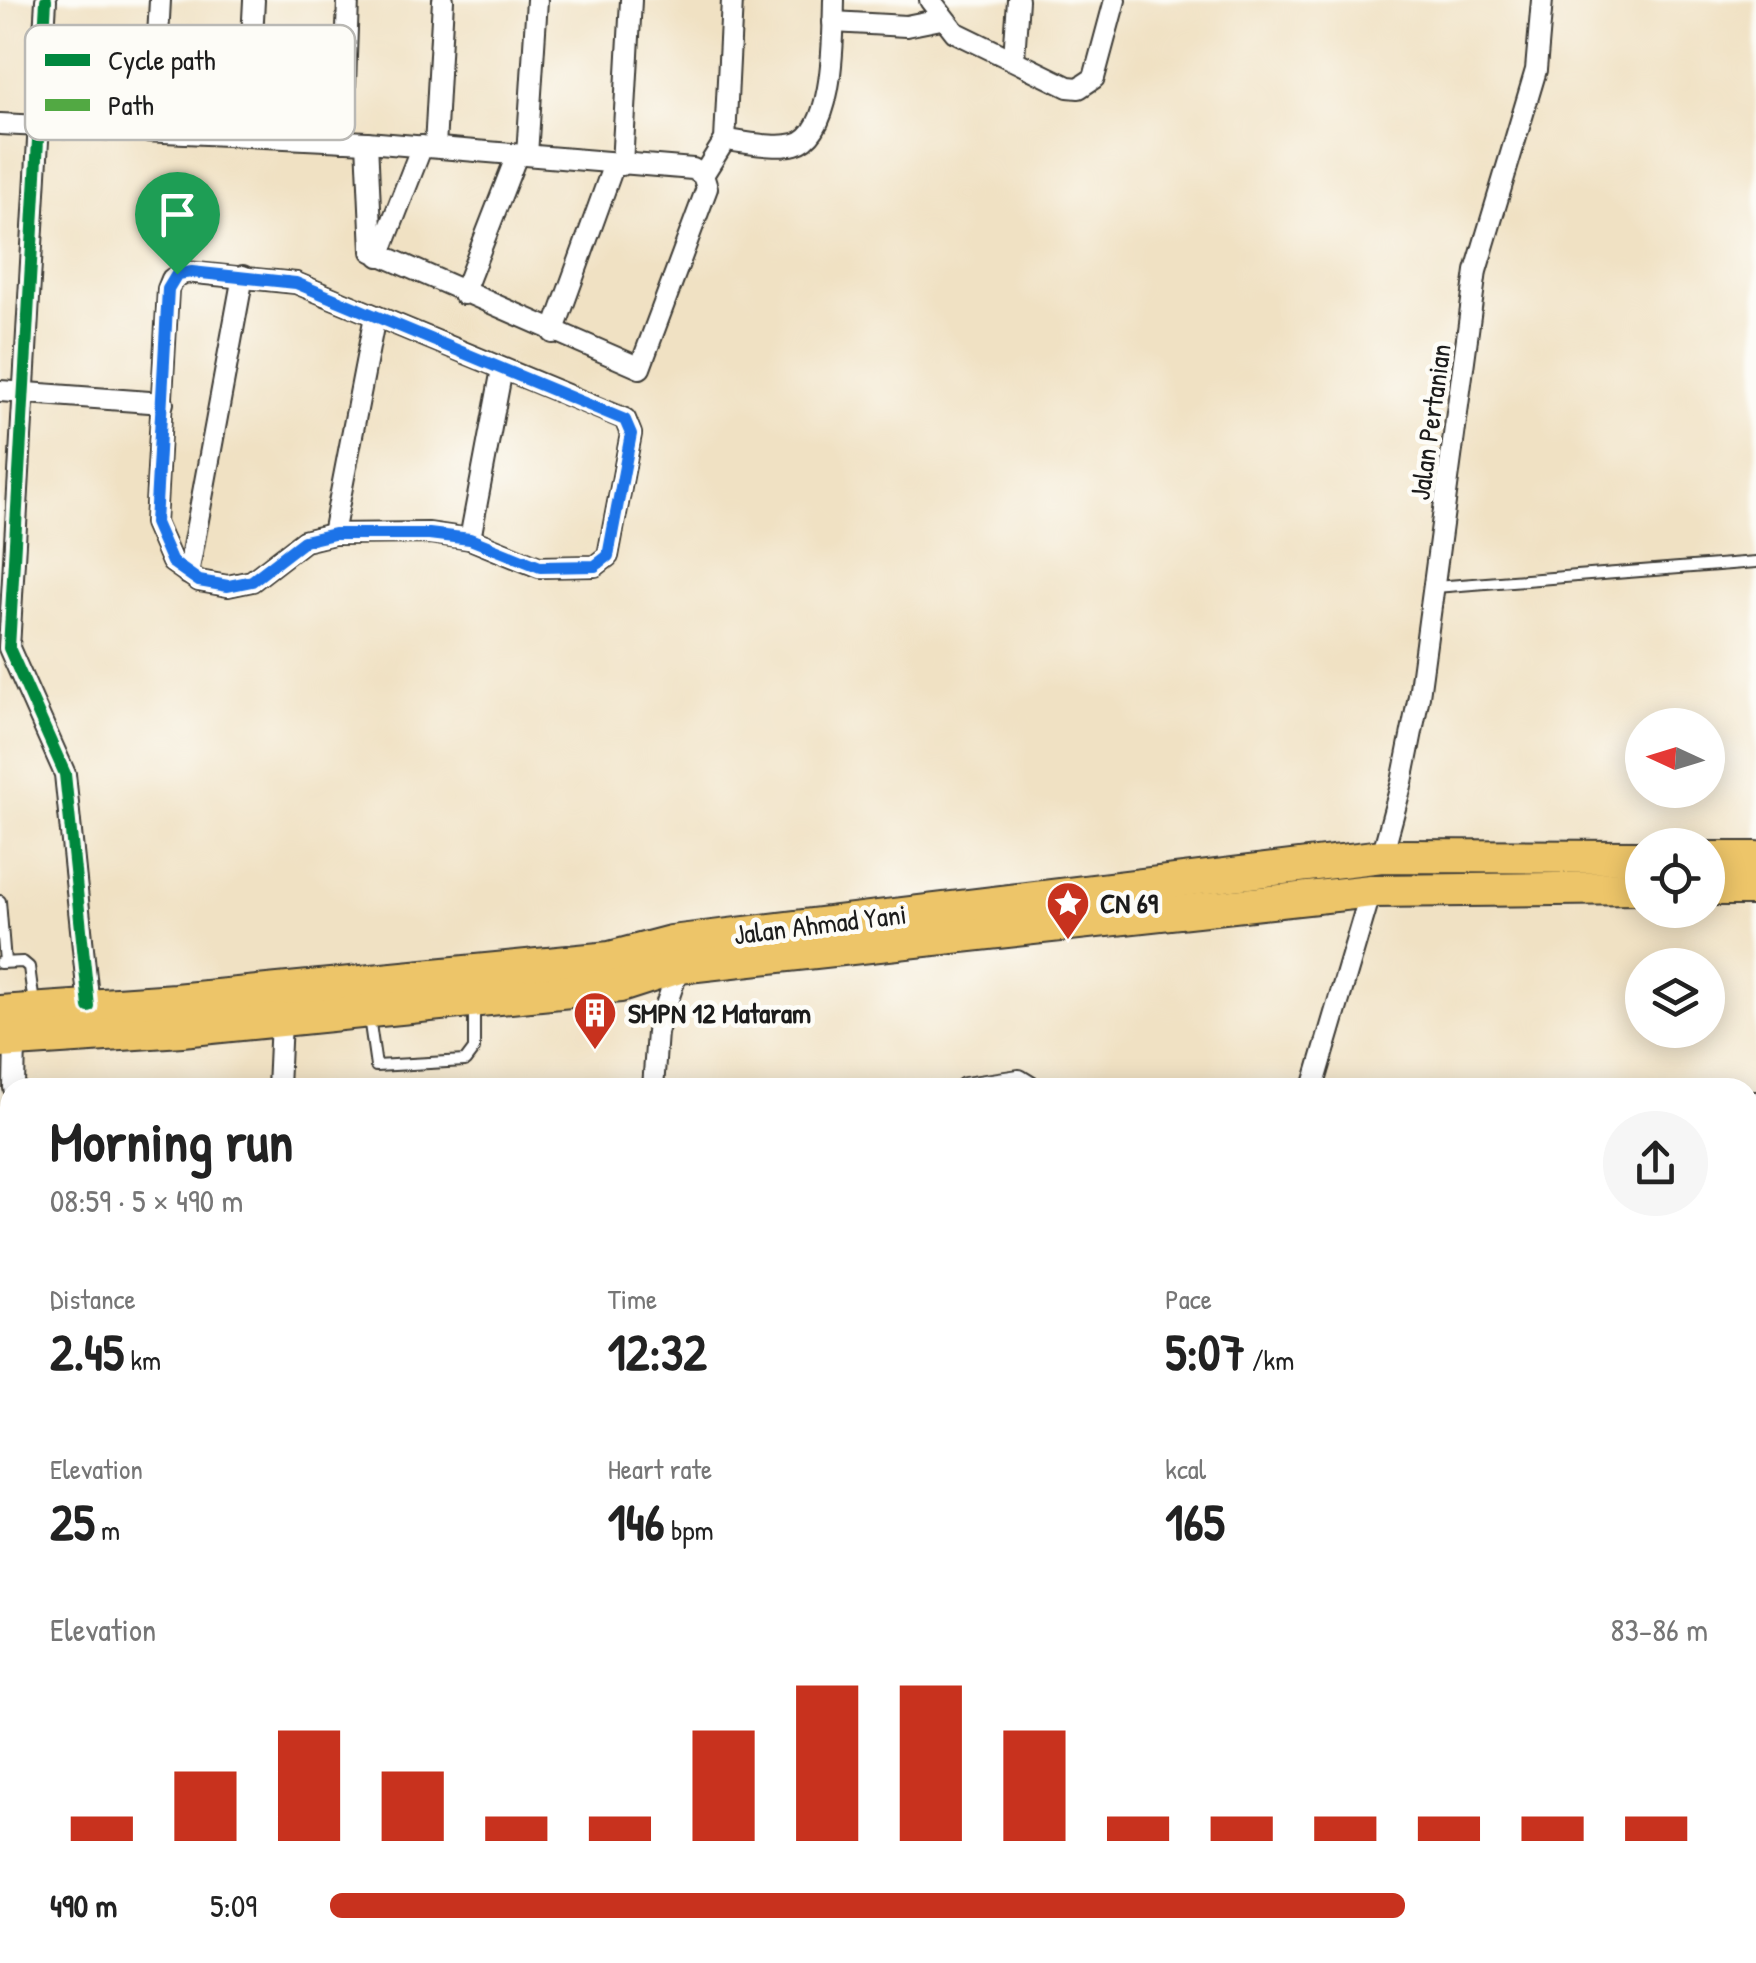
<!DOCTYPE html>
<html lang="en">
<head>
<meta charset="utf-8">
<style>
  :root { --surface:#fff; --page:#f6f6f6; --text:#222; --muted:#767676; --accent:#c8321e }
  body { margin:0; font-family:"Patrick Hand",sans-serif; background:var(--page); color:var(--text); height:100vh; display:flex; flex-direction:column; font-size:38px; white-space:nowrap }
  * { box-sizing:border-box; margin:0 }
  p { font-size:32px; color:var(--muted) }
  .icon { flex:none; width:55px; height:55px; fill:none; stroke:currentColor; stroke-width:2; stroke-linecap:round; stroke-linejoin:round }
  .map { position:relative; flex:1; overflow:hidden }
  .side { position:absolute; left:0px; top:1078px; width:1758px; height:888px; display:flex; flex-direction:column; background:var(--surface); border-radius:30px 30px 0 0; box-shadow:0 5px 25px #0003 }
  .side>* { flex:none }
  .needle { width:65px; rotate:274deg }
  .fabs { position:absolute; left:1625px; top:708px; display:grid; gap:20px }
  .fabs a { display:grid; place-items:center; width:100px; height:100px; border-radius:50%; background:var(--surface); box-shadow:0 5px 25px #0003; font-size:50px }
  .pin { position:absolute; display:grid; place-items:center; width:85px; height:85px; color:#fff; margin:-102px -42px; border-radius:50% 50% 50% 0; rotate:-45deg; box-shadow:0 0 10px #0007 }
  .pin .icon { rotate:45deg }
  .round { display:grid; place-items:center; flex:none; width:105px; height:105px; border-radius:52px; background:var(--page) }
  .summary { display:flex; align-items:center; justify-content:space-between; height:170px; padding:0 50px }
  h1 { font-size:55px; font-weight:800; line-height:75px }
  .metrics { display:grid; grid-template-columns:repeat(3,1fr); gap:15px; height:170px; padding:10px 50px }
  .metrics div { display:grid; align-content:center }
  .metrics b { font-size:50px; font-weight:800 }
  .metrics small { font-size:28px; font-weight:400 }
  .metrics p { font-size:28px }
  .chart { height:280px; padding:20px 50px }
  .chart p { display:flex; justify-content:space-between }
  .chart svg { width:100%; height:180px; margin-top:10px; stroke:var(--accent); stroke-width:6 }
  ul { padding:0 50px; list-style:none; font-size:32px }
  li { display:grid; grid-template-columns:160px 120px 1fr; align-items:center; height:75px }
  li i { height:25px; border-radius:12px; background:var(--accent) }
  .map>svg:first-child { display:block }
  .built { fill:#ddd3b4 }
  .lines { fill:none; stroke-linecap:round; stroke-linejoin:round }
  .service-casing { stroke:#3c3a35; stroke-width:14 }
  .minor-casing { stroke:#3c3a35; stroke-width:24 }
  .tertiary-casing { stroke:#3c3a35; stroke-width:26 }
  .trunk-casing { stroke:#3c3a35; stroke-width:36 }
  .service { stroke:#fff; stroke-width:10 }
  .minor { stroke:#fff; stroke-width:20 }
  .tertiary { stroke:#fff; stroke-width:22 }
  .trunk { stroke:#edc569; stroke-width:32 }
  .quiet { stroke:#52a943; stroke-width:10; stroke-dasharray:20 10; stroke-linecap:butt }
  .cycleway-casing { stroke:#fdfcf7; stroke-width:19 }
  .cycleway { stroke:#00873e; stroke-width:12 }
  .route-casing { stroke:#fff; stroke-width:20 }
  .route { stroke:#1a73e8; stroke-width:12 }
  .labels { text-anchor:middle; stroke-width:9; stroke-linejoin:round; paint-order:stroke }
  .street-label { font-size:28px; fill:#1c1c1c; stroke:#fdfcf7 }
  .poi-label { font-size:28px; font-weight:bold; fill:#1c1c1c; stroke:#fdfcf7; text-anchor:start }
  .key { fill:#fdfcf7; stroke:#bab9b5; stroke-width:2.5 }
  .key-label { font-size:28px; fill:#1c1c1c }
</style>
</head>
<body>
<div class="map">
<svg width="1756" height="1963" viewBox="0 0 1756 1963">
  <rect width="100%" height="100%" fill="#fdfcf7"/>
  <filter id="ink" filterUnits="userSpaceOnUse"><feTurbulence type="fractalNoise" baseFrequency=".01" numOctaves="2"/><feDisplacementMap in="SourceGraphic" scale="20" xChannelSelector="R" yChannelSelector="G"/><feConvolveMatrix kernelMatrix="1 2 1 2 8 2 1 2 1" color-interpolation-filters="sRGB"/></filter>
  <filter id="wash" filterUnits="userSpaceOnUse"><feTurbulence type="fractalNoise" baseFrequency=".0048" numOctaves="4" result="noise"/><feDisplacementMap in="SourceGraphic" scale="40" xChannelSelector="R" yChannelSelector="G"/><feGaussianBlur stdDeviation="2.25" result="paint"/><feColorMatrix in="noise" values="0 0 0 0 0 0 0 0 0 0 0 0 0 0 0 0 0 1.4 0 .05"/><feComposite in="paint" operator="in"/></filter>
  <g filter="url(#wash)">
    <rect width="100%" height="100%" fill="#f0e1c3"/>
    <polygon class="built" points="0,1376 10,1376 10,1671 0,1668 6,1416 0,1414"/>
  </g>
  <g filter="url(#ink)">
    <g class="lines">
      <g class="service-casing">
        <g id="service">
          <polyline points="1435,587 1756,562"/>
          <polyline points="0,901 5,962"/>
          <polyline points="0,963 23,962 29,967 34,1004"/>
          <polyline points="369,1017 376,1066 465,1061 474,1049 474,1007"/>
          <polyline points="0,1364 10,1363"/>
        </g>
      </g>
      <g class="minor-casing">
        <g id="minor">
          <polyline points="46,0 9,648 65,774 89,1007"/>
          <polyline points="930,0 955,32 1068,87 1079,88 1094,78 1115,0"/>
          <polyline points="833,22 906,26 941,19"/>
          <polyline points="1014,58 1018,0"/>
          <polyline points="0,124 367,142 693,169 703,175"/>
          <polyline points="153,131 160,0"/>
          <polyline points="247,136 254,0"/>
          <path d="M 725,140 C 746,142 775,149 795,144 C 835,134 833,34 834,0"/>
          <polyline points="343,141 348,0"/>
          <polyline points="367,142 372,251 640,368 707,188 703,175 725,140 732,0"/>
          <polyline points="435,147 443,0"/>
          <polyline points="527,155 537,0"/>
          <polyline points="622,165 631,0"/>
          <polyline points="379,256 422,146"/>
          <polygon points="186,272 296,283 625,419 631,434 608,556 595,566 539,567 470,539 429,533 333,534 304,541 252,581 228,586 199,581 172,562 155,523 168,289 172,279"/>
          <polyline points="463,294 517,155"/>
          <polyline points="553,333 614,164"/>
          <polyline points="0,391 163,403"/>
          <polyline points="333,534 375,316"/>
          <polyline points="470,539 502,369"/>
          <polyline points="188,574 243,276"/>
          <polyline points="1382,856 1402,782 1419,696 1476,271 1536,70 1542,0"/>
          <polyline points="14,1088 15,1041"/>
          <polyline points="278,1088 281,1020"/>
          <polyline points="653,1088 657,1032 679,967"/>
          <polyline points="965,1088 1019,1080 1032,1088"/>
          <polyline points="1313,1088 1371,891"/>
          <polyline points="1748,1102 1756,1102"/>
          <polyline points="10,1281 10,1300"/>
          <polyline points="1748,1300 1756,1300"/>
          <polyline points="1748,1648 1755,1648 1756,1423"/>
          <polyline points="1754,1759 1755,1648"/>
          <polyline points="0,1820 10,1821"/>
          <polyline points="690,1955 690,1963"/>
          <polyline points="1047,1955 1058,1963"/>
          <polyline points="1416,1955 1432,1963"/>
          <polyline points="122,1963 122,1955"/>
          <polyline points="222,1963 223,1955"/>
          <polyline points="414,1963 415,1955"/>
          <polyline points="830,1963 831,1955"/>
          <polyline points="1372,1963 1373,1955"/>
        </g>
      </g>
      <g class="tertiary-casing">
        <polyline id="tertiary" points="0,1956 35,1963"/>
      </g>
      <g class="trunk-casing">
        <g id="trunk">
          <polyline points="1708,858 1756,858"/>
          <polyline points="1708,889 1756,889"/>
          <polyline points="0,1012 175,1000 610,958 671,942 1382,856 1642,857"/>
          <polyline points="0,1042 182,1030 620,986 679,967 1371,891 1642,888"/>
        </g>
      </g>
      <use href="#service" class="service"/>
      <use href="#minor" class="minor"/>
      <use href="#tertiary" class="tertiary"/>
      <use href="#trunk" class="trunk"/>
      <g class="quiet">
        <polyline points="1047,1955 1058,1963"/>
        <polyline points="830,1963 831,1955"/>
      </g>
      <g class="cycleway-casing">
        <g id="cycleway">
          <polyline points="46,0 9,648 65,774 89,1007"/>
          <polygon points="186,272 296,283 625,419 631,434 608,556 595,566 539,567 470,539 429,533 333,534 304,541 252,581 228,586 199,581 172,562 155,523 168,289 172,279"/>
        </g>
      </g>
      <use href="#cycleway" class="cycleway"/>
    </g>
  </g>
  <g class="lines" filter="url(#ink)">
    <g class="route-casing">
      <polygon id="route" points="192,272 296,283 625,420 631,434 608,556 595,566 540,567 470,539 429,534 334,534 304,541 252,581 228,586 199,581 172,562 155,523 168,289 177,274"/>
    </g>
    <use href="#route" class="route"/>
  </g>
  <defs>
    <g id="sight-pin" transform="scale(2.25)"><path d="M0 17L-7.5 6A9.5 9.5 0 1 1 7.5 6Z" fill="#c8321e" stroke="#fdfcf7"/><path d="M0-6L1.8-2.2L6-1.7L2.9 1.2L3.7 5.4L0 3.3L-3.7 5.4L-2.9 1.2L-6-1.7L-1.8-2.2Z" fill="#fff"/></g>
    <g id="building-pin" transform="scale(2.25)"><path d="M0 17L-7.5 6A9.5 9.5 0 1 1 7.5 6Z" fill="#c8321e" stroke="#fdfcf7"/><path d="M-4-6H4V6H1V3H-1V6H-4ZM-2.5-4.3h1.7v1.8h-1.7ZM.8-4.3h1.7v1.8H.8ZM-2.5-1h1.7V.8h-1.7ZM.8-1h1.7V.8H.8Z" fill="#fff"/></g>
  </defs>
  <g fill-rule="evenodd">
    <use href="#sight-pin" x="1068" y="903"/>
    <use href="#building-pin" x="595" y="1013"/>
  </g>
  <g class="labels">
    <g class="street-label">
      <text transform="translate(1430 422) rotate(-82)" y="10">Jalan Pertanian</text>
      <text transform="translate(820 924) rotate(-7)" y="10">Jalan Ahmad Yani</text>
    </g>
    <g class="poi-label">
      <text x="1100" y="913">CN 69</text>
      <text x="628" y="1023">SMPN 12 Mataram</text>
    </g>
  </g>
  <rect x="25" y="25" width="330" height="115" rx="15" class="key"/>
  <rect x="45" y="54" width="45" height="12" fill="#00873e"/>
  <rect x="45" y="99" width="45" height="12" fill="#52a943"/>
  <g class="key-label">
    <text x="108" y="70">Cycle path</text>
    <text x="108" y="115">Path</text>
  </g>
</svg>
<div class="fabs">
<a><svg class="needle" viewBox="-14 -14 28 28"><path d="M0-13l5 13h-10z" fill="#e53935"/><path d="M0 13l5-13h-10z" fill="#767676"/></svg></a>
<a><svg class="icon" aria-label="locate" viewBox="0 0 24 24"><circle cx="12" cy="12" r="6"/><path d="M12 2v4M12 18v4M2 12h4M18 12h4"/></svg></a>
<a><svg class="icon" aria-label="layers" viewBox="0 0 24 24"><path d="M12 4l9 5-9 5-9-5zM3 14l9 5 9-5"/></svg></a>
</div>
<div class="pin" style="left:177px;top:274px;background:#1e9e55"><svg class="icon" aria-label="arrive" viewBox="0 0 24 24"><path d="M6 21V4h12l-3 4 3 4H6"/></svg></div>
<section class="side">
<div class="summary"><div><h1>Morning run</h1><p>08:59 · 5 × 490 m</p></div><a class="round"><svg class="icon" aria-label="share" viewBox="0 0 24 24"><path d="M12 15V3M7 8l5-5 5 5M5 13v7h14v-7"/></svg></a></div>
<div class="metrics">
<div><p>Distance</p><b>2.45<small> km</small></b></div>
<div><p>Time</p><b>12:32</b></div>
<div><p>Pace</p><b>5:07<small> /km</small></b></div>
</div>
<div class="metrics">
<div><p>Elevation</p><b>25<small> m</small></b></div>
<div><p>Heart rate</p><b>146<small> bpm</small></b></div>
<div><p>kcal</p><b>165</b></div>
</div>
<div class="chart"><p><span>Elevation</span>83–86 m</p>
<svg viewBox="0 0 160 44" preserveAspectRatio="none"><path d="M5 44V38M15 44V27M25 44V17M35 44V27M45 44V38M55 44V38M65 44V17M75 44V6M85 44V6M95 44V17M105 44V38M115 44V38M125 44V38M135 44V38M145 44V38M155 44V38"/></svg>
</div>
<ul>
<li><b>490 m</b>5:09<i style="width:78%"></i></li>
</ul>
</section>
</div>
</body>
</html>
